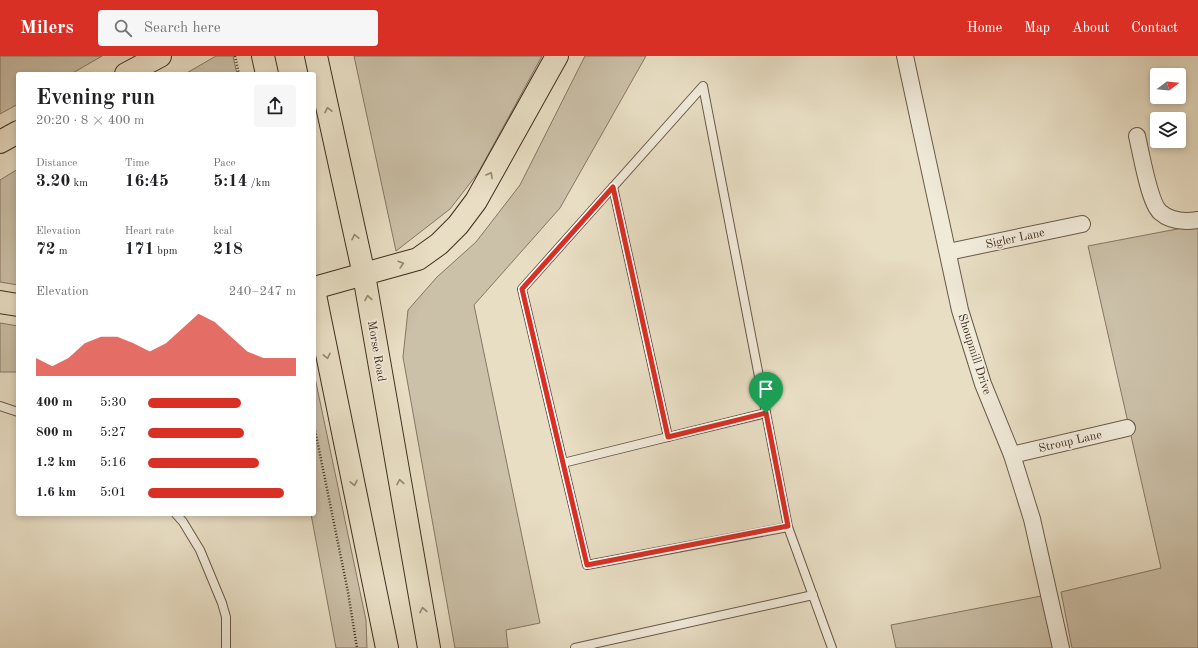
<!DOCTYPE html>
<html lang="en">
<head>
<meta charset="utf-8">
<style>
  :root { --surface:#fff; --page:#f6f6f6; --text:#202124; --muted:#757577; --accent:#d93025 }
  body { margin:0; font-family:"Old Standard TT",serif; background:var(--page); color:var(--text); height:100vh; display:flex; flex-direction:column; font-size:15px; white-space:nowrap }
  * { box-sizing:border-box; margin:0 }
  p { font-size:13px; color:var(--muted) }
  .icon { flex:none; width:22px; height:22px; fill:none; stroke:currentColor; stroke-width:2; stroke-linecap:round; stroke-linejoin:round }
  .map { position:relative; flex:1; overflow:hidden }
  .panel { position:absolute; left:16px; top:16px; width:300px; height:444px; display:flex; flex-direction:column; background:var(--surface); border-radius:4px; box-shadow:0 2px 6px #0003 }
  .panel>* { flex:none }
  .needle { width:26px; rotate:74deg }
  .fabs { position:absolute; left:1150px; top:12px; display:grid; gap:8px }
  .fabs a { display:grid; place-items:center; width:36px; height:36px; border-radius:4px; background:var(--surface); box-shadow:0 2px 6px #0003; font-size:20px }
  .pin { position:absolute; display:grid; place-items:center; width:34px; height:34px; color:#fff; margin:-41px -17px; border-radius:50% 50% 50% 0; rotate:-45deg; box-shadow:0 0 4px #0007 }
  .pin .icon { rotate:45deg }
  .round { display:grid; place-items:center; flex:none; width:42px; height:42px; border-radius:4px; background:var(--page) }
  .overview { display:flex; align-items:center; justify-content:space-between; height:68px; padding:0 20px }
  h1 { font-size:22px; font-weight:800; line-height:30px }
  .metrics { display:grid; grid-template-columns:repeat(3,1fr); gap:6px; height:68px; padding:4px 20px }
  .metrics div { display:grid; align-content:center }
  .metrics b { font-size:17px; font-weight:800 }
  .metrics small { font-size:11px; font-weight:400 }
  .metrics p { font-size:11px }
  .chart { height:112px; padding:8px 20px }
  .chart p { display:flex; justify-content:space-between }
  .chart svg { width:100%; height:72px; margin-top:4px; fill:var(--accent); opacity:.7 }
  ul { padding:0 20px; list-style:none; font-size:13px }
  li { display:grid; grid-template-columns:64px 48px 1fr; align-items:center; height:30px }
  li i { height:10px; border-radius:5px; background:var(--accent) }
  header { display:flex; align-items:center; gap:24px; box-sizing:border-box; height:56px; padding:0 20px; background:var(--accent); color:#fff }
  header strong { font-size:19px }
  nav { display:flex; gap:22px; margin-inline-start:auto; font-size:14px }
  .search { width:280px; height:36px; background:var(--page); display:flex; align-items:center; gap:10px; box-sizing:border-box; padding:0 14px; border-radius:4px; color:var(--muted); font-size:15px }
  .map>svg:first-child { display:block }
  .green { fill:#cbc0a8; stroke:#867664 }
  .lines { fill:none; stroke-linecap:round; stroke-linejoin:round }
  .service-casing { stroke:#6a5949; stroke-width:10 }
  .minor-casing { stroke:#6a5949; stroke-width:18 }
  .primary-casing { stroke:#402d20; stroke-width:24 }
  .motorway-casing { stroke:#402d20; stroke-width:24 }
  .path { stroke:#402d20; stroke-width:2.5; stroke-dasharray:1 2; stroke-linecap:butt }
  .service { stroke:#f0ead9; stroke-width:8 }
  .minor { stroke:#f0ead9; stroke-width:16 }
  .primary { stroke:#e8dec4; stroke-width:22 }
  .motorway { stroke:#e8dec4; stroke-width:22 }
  .oneway { stroke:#948672 }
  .route-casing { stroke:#fff; stroke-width:8 }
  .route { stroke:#d93025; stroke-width:5 }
  .labels { text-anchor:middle; stroke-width:3.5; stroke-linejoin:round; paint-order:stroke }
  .street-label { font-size:12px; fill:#402d20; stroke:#f0ead9 }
</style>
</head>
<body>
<header>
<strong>Milers</strong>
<div class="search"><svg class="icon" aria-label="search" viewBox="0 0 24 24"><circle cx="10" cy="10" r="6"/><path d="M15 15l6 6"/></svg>Search here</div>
<nav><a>Home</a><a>Map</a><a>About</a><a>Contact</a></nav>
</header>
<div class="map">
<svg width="1198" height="592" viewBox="0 0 1198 592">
  <rect width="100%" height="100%" fill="#e8dec4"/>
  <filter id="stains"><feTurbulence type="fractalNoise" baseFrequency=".005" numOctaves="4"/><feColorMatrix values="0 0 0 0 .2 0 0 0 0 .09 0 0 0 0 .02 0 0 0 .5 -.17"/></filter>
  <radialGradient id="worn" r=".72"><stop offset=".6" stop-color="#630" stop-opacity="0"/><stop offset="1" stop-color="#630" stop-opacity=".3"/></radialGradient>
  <g class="green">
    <polygon points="0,0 102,0 71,18 18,18 18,48 0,58"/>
    <polygon points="216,0 233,0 237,18 185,18"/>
    <polygon points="354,0 542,0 478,117 450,153 396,195"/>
    <polygon points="585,0 646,0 560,152 474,249 540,567 506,574 508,592 455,592 403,301 408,254 437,221 476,186 520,129"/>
    <polygon points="18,113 18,229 0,226 0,124"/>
    <polygon points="1198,169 1198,592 1072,592 1061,536 1161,512 1088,190"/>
    <polygon points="0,267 18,270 18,316 0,316"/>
    <polygon points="314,317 366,564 367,592 336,592 311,458 314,458"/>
    <polygon points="1041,540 1053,592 896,592 891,569"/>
  </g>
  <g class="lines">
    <g class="service-casing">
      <g id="service">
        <polyline points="0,350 18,356"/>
        <polyline points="668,381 766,357"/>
        <polyline points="563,407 668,381 613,131"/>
        <polyline points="176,458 183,466 200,494 222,547 226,561 226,592"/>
        <polyline points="788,471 587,509 522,233 703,30 788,471 832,592"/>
        <polyline points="575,592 813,539"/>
      </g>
    </g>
    <g class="minor-casing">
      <g id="minor">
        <polyline points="905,0 960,254 983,328 1012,399 1032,463 1061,592"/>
        <path d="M 1137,80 C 1141,96 1149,146 1160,156 C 1171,166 1185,166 1198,164"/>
        <polyline points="948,196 1082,168"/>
        <polyline points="1012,399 1127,372"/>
      </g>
    </g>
    <g class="primary-casing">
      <g id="primary">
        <polyline points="263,0 267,18"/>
        <polyline points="316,0 364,219 429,592"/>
        <polyline points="314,234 387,592"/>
      </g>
    </g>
    <g class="motorway-casing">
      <g id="motorway">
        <polyline points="126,18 160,0"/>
        <polyline points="0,86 18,76"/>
        <polyline points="314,232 418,203 439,188 458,169 476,145 557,0"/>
        <polyline points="0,246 18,249"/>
      </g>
    </g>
    <g class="path">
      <polyline points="235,0 239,18"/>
      <polyline points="314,369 348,536 357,592"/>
    </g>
    <use href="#service" class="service"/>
    <use href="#minor" class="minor"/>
    <use href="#primary" class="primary"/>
    <use href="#motorway" class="motorway"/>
  </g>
  <defs><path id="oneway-chevron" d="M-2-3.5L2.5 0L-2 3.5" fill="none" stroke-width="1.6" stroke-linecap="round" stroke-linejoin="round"/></defs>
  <g class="oneway">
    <use href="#oneway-chevron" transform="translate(328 54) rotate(-102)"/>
    <use href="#oneway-chevron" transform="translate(490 119) rotate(-61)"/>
    <use href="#oneway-chevron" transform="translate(355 181) rotate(-102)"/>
    <use href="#oneway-chevron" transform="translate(401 208) rotate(-17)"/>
    <use href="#oneway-chevron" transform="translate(368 242) rotate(-100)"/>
    <use href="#oneway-chevron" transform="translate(327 300) rotate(78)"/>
    <use href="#oneway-chevron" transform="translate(400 426) rotate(-100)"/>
    <use href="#oneway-chevron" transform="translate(354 427) rotate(78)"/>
    <use href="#oneway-chevron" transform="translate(423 554) rotate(-100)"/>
  </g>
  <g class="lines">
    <g class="route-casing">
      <polygon id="route" points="613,131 668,381 766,357 788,470 587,509 522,233"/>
    </g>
    <use href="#route" class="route"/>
  </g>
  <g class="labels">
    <g class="street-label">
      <text transform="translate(1015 182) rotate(-12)" y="4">Sigler Lane</text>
      <text transform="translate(377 295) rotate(80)" y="4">Morse Road</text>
      <text transform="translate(975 298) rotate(72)" y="4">Shoupmill Drive</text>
      <text transform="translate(1070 385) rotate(-13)" y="4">Stroup Lane</text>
    </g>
  </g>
  <rect width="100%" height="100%" filter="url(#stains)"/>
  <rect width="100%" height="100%" fill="url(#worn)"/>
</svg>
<div class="fabs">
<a><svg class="needle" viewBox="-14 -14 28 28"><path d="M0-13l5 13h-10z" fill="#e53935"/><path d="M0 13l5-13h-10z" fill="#757577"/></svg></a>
<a><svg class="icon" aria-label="layers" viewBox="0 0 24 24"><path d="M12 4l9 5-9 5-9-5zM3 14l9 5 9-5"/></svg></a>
</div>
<div class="pin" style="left:766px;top:357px;background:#1e9e55"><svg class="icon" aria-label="arrive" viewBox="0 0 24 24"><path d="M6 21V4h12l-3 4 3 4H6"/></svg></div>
<section class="panel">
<div class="overview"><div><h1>Evening run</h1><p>20:20 · 8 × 400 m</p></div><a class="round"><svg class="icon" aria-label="share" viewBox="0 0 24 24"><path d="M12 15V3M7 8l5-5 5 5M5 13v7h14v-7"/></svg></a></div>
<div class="metrics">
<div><p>Distance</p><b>3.20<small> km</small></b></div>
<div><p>Time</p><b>16:45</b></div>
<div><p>Pace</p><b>5:14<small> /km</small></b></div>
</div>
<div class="metrics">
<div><p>Elevation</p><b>72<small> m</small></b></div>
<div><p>Heart rate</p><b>171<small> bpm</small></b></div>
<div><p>kcal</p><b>218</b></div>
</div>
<div class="chart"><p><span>Elevation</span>240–247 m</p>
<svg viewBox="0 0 160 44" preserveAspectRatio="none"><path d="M0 44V33L10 38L20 33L30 24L40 20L50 20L60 24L70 29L80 24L90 15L100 6L110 11L120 20L130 29L140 33L150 33L160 33V44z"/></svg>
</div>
<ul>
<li><b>400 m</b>5:30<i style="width:63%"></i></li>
<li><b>800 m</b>5:27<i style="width:65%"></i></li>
<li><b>1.2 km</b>5:16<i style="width:75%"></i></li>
<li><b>1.6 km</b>5:01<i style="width:92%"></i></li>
</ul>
</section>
</div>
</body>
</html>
